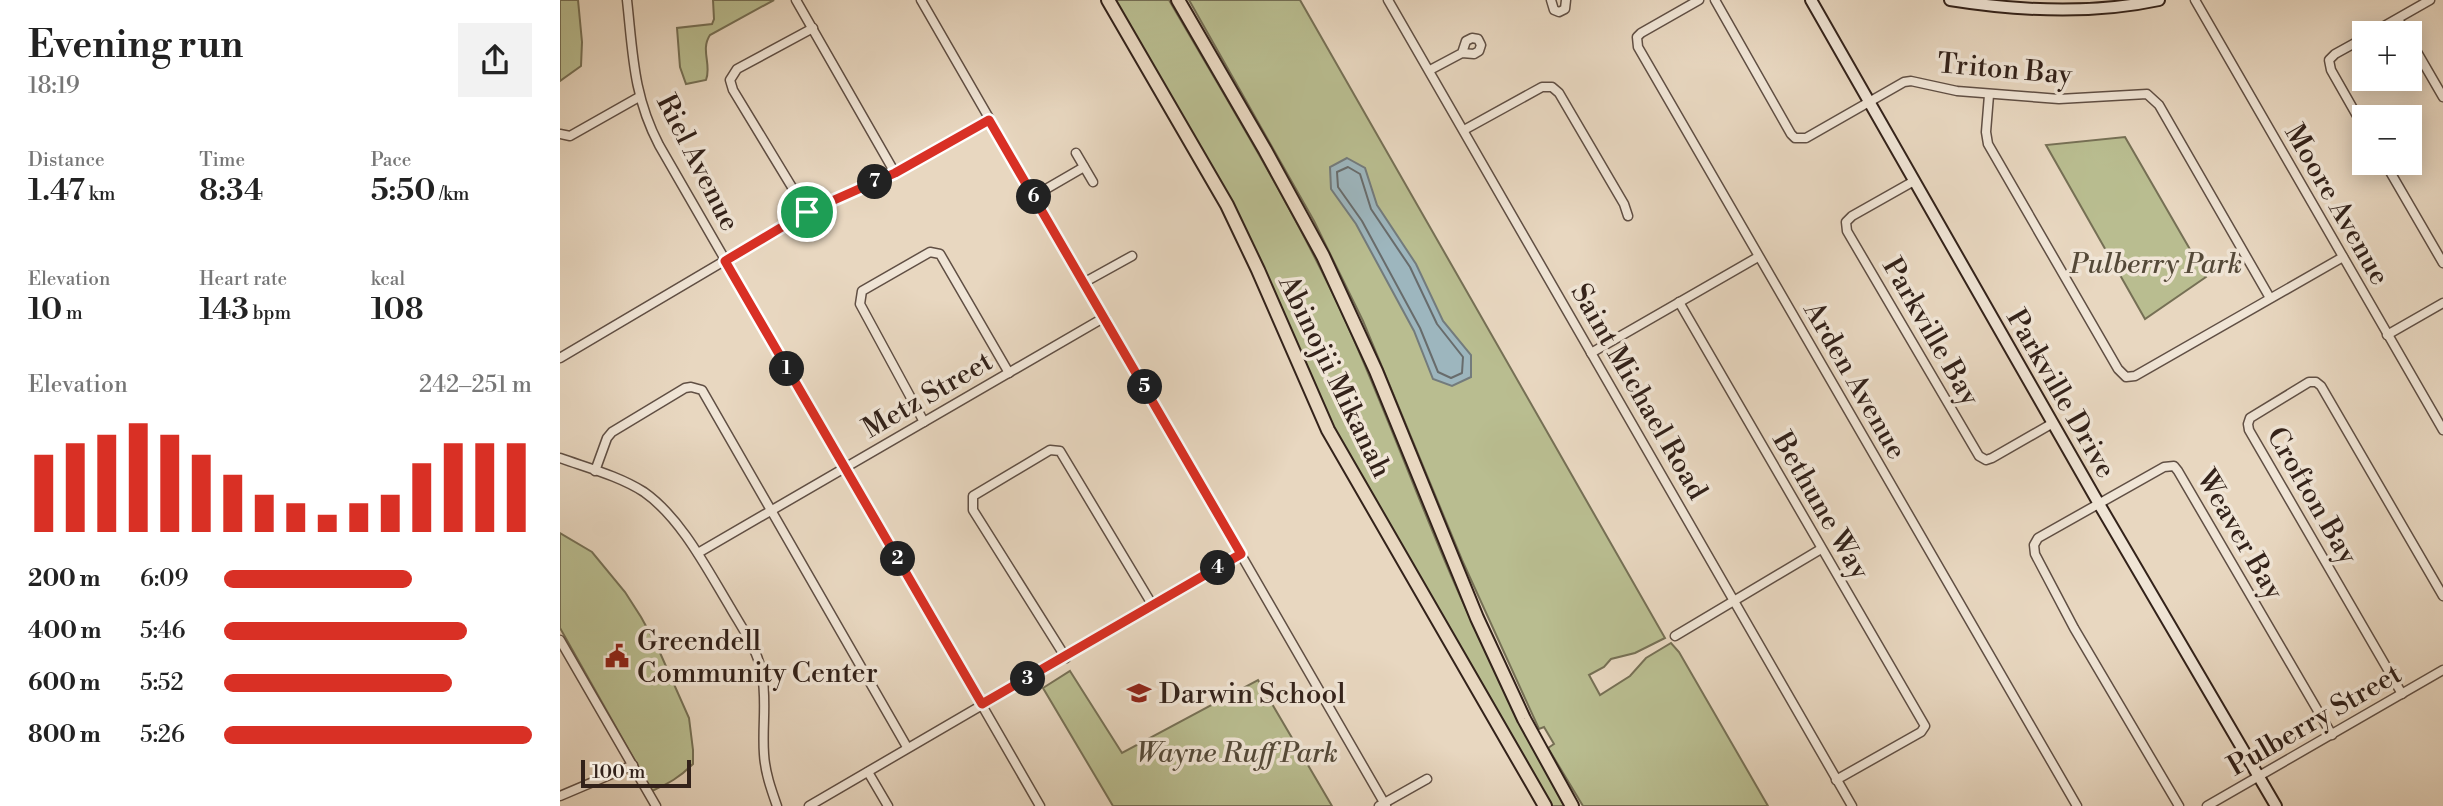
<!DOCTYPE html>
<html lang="en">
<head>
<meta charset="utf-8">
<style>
  :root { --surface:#fff; --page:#f2f2f2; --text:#222; --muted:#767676; --accent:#d93025 }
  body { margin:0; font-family:"Libre Bodoni",serif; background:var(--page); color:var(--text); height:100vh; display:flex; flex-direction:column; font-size:26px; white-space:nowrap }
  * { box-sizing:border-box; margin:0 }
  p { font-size:23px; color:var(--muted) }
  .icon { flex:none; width:38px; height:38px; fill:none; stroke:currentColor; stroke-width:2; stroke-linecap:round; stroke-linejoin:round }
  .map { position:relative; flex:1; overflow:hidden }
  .side { display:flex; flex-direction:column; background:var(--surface); width:560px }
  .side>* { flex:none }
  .buttons { position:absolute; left:1792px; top:21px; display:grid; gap:14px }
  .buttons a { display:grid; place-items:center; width:70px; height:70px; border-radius:0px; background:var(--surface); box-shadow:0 4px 18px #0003; font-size:35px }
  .scale { position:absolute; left:21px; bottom:18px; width:110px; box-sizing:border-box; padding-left:7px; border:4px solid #33221a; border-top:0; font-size:19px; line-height:24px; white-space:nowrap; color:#33221a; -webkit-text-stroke:5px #f0e5d6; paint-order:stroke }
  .pin { position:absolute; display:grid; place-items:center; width:60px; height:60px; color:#fff; margin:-30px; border:4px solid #fff; border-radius:50%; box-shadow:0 2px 7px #0007 }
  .km { position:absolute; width:35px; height:35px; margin:-18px; border-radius:50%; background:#222; color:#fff; font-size:19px; line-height:35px; text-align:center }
  .round { display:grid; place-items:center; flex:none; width:74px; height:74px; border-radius:0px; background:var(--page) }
  .head { display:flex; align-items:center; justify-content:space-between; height:119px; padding:0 28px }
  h1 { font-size:38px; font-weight:600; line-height:52px }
  .figures { display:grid; grid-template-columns:repeat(3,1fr); gap:10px; height:119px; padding:7px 28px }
  .figures div { display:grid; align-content:center }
  .figures b { font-size:30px; font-weight:600 }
  .figures small { font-size:19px; font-weight:400 }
  .figures p { font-size:19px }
  .chart { height:196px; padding:14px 28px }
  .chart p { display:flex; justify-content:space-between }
  .chart svg { width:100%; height:126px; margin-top:7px; stroke:var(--accent); stroke-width:6 }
  ul { padding:0 28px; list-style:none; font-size:23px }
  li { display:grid; grid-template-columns:112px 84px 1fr; align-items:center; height:52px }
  li i { height:18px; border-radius:9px; background:var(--accent) }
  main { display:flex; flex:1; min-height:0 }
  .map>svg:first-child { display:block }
  .green { fill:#b9bd90; stroke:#767055; stroke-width:2 }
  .water { fill:#9db6be; stroke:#737b7c; stroke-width:2 }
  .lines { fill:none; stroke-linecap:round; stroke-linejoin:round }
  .shore { stroke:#686c6c; stroke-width:2 }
  .street-casing { stroke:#604f44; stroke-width:11 }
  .secondary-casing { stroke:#33221a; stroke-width:14 }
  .primary-casing { stroke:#33221a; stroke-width:16 }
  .street { stroke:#f0e5d6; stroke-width:8 }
  .secondary { stroke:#f0e5d6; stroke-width:10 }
  .primary { stroke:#e8d7c0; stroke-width:12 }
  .route-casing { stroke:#fff; stroke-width:14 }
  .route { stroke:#d93025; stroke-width:9 }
  .labels { text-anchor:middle; stroke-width:7; stroke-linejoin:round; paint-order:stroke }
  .street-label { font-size:28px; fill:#33221a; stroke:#f0e5d6 }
  .park-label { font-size:28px; font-style:italic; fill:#544938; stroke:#f0e5d6 }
  .poi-label { font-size:28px; fill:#33221a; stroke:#f0e5d6; text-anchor:start }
</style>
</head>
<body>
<main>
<section class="side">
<div class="head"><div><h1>Evening run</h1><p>18:19</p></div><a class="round"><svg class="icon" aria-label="share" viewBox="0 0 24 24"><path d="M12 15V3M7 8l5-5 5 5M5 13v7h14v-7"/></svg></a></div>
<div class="figures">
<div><p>Distance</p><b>1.47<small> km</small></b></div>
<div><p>Time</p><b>8:34</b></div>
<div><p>Pace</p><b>5:50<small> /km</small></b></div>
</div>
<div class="figures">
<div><p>Elevation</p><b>10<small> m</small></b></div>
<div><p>Heart rate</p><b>143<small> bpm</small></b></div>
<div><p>kcal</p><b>108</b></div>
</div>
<div class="chart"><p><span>Elevation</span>242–251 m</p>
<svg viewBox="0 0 160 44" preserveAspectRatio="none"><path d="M5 44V17M15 44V13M25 44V10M35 44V6M45 44V10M55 44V17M65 44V24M75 44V31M85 44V34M95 44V38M105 44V34M115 44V31M125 44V20M135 44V13M145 44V13M155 44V13"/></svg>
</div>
<ul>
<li><b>200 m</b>6:09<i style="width:61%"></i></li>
<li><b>400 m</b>5:46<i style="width:79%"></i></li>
<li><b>600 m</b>5:52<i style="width:74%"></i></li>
<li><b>800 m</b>5:26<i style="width:100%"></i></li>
</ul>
</section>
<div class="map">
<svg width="1883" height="806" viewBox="0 0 1883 806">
  <rect width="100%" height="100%" fill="#e8d7c0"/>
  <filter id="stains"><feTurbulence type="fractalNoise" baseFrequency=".00286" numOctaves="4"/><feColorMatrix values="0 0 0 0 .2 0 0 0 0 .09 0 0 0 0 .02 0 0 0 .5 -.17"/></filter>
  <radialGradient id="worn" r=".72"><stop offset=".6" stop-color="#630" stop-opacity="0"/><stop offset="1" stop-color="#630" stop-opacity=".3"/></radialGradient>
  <g class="green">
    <polygon points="0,0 18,0 22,42 21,66 0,81"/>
    <path d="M 153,0 L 214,0 L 150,35 C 140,50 152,65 146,80 L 126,84 L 120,67 L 117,28 L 152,24 L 154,19 Z"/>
    <path d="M 553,0 L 609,0 C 671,107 736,212 787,324 C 821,400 850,478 882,554 C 918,640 960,724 1005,806 L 992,806 L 966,764 L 772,429 L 730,338 Z"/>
    <polygon points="629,0 740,0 1105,638 1075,653 1051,659 1044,667 1029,675 1040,695 1070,676 1086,658 1111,643 1119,652 1208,806 1023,806 988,748 994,744 984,727 979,729 902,560 803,321 754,221"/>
    <polygon points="1565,137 1646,277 1585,319 1486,145"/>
    <path d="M 0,533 L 32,552 L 65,592 L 81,617 L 97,646 L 129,718 L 133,750 L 133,764 C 119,778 109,783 92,791 L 0,628 Z"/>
    <polygon points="510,671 562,753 698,680 772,806 553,806 483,688"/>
  </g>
  <polygon class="water" points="787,158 805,168 817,205 856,264 883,321 911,355 911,377 892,386 873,379 854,331 796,224 771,189 770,167"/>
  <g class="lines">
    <polygon class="shore" points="788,167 800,174 811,209 850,267 877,324 903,357 902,373 891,378 878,372 860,328 802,221 778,187 777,172"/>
    <g class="street-casing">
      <g id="street">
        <path d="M 67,0 C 73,54 73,95 99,145 L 480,806"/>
        <polyline points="236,0 335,173"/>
        <polyline points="361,0 826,806"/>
        <polyline points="828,0 1292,806"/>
        <polyline points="991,0 994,10 999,12 1005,9 1006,0"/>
        <polyline points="1139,0 1081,33 1077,37 1078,47 1517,806"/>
        <polyline points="1155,0 1231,134 1235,138 1246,138 1344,82 1351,81 1397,91 1499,99 1587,94 1599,105 1710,298"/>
        <polyline points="1635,0 1883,430"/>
        <polyline points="1838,19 1846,33"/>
        <polyline points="1812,33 1870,0"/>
        <polyline points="1804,38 1775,54 1769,60 1771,70 1804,128"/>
        <polyline points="1850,40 1883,97"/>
        <polyline points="870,70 902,53 914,54 919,51 921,45 918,39 912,38 906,41 902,53"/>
        <polyline points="1429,95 1426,132 1428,144 1558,369 1566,377 1575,376 1783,257"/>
        <polyline points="904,130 982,87 992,87 999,93 1064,204 1068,216"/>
        <polyline points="0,134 10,136 79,97"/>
        <polyline points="516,153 533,182"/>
        <polyline points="1825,163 1883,263"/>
        <polyline points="1354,181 1292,216 1286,222 1287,231 1419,456 1426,460 1432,458 1493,423"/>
        <polyline points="474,196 524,167"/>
        <polyline points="247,212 173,90 170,80 177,69 253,28"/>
        <polyline points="525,282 572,256"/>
        <polyline points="1119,302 1365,726 1361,732 1276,780"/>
        <polyline points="1827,335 1883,303"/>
        <polyline points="1031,353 1198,257"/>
        <polyline points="0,358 247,212 335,173 429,119"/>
        <polyline points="364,422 300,304 302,291 370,252 380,254 449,373"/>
        <path d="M 0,458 C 28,468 59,476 84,492 C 121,518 147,569 170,607 C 182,628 198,650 202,674 C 207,701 202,727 204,754 C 205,772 211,789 217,806"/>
        <polyline points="35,471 47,438 52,432 125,388 131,387 142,390 347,747"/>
        <polyline points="138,553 545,317"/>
        <polyline points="1115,636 1261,549"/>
        <polyline points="0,640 96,806"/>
        <polyline points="506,658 413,510 413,496 490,450 500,451 593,606"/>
        <polyline points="1842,694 1689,430 1688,424 1690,418 1749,382 1756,382 1761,386 1883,596"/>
        <polyline points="308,772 328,806"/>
        <polyline points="0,796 73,765"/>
        <polyline points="249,806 681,554"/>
        <polyline points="819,806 867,779"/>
        <polyline points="1619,806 1514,628 1475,554 1474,545 1478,538 1604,467 1614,466 1618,471 1772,735"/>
        <polyline points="1647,806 1883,670"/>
      </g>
    </g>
    <g class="secondary-casing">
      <g id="secondary">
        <polyline points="1251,0 1539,504 1716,806"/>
        <path d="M 1390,0 C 1459,11 1530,15 1599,0"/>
      </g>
    </g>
    <g class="primary-casing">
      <g id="primary">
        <polyline points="548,0 667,205 698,270 768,430 985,806"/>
        <polyline points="618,0 705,150 763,256 816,371 917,618 964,719 1012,806"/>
      </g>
    </g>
    <use href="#street" class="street"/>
    <use href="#secondary" class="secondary"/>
    <use href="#primary" class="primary"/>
  </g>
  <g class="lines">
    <g class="route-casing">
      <polygon id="route" points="429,120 681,554 422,704 165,261 247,212 335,173"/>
    </g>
    <use href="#route" class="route"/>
  </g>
  <defs>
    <g id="civic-bare" transform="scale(1.89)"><path d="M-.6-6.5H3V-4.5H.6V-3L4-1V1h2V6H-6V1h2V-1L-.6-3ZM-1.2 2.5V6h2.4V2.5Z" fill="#8f2418" stroke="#f0e5d6" stroke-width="2.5" paint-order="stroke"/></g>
    <g id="school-bare" transform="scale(1.89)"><path d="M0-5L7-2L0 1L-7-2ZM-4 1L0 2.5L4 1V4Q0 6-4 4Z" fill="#8f2418" stroke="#f0e5d6" stroke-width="2.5" paint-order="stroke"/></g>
  </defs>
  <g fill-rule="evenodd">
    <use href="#civic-bare" x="57" y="656"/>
    <use href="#school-bare" x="579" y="693"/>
  </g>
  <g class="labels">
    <g class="street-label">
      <text transform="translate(1445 68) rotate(5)" y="10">Triton Bay</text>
      <text transform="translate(139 162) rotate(63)" y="10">Riel Avenue</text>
      <text transform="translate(1778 204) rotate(60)" y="10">Moore Avenue</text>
      <text transform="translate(1372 331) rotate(60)" y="10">Parkville Bay</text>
      <text transform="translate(776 376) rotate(64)" y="10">Abinojii Mikanah</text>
      <text transform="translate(1296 380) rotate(60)" y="10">Arden Avenue</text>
      <text transform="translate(1080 391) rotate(60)" y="10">Saint Michael Road</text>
      <text transform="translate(1502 393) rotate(60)" y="10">Parkville Drive</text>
      <text transform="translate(367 394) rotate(-30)" y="10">Metz Street</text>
      <text transform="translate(1753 495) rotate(60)" y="10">Crofton Bay</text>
      <text transform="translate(1262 505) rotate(60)" y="10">Bethune Way</text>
      <text transform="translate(1681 534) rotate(60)" y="10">Weaver Bay</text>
      <text transform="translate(1754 719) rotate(-30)" y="10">Pulberry Street</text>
    </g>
    <g class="park-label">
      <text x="1596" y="273">Pulberry Park</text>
      <text x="677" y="762">Wayne Ruff Park</text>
    </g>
    <g class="poi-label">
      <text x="77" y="650">Greendell<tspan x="77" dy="32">Community Center</tspan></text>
      <text x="599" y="703">Darwin School</text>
    </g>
  </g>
  <rect width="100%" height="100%" filter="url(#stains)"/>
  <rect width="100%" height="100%" fill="url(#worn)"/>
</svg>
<div class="buttons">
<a>+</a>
<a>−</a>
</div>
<div class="scale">100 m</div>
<div class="pin" style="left:247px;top:212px;background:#1e9e55"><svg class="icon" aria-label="arrive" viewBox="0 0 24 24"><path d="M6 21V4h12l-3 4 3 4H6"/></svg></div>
<b class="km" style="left:227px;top:369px">1</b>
<b class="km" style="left:338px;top:559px">2</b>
<b class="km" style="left:468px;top:679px">3</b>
<b class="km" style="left:658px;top:568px">4</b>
<b class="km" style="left:585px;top:387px">5</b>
<b class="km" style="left:474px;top:197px">6</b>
<b class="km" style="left:315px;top:182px">7</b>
</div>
</main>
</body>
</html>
